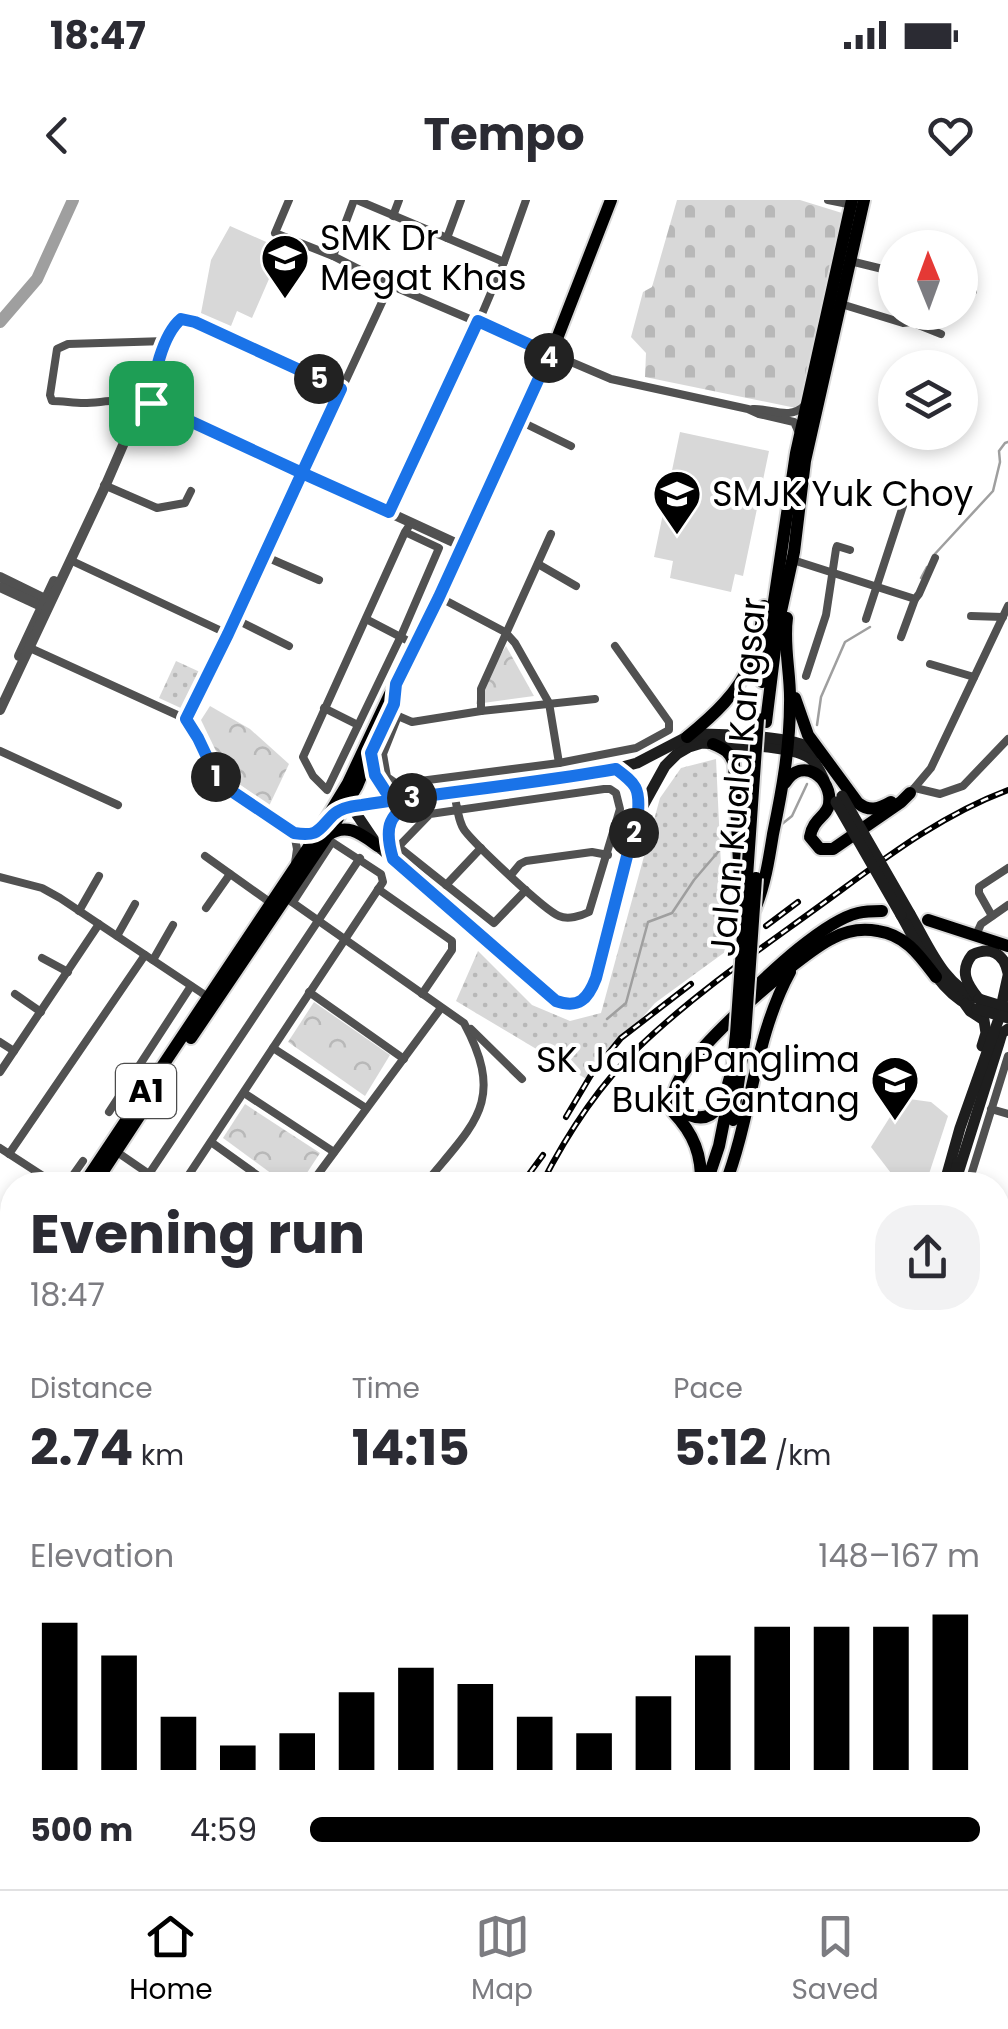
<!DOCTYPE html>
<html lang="en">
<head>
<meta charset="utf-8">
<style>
  :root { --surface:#fff; --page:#f2f2f3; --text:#2b2b33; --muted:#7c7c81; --line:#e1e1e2; --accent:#000 }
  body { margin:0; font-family:Poppins,sans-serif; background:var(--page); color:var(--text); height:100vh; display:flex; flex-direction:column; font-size:38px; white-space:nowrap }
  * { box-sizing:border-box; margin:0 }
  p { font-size:32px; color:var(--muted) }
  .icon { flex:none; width:55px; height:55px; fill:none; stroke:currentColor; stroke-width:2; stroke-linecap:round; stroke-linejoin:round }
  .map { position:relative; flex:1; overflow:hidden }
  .panel { position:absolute; left:0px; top:972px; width:1010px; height:718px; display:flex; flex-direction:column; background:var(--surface); border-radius:40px 40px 0 0; box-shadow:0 5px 15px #0003 }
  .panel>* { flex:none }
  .needle { width:65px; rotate:359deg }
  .fabs { position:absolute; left:878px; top:30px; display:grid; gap:20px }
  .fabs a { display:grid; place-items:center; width:100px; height:100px; border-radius:50%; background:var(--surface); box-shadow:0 5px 15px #0003; font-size:50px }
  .pin { position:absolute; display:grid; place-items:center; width:85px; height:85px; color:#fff; margin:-42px; border-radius:20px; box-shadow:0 5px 15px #0006 }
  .km { position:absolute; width:50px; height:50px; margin:-25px; border-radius:50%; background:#222; color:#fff; font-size:28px; line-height:50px; text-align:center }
  .round { display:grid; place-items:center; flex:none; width:105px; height:105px; border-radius:40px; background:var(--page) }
  .head { display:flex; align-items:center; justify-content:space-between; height:170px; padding:0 30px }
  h1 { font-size:55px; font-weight:700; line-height:75px }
  .metrics { display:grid; grid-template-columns:repeat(3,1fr); gap:15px; height:170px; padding:10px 30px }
  .metrics div { display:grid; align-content:center }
  .metrics b { font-size:50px; font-weight:700 }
  .metrics small { font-size:28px; font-weight:400 }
  .metrics p { font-size:28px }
  .chart { height:280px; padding:20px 30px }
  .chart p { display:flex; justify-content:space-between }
  .chart svg { width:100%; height:180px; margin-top:10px; stroke:var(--accent); stroke-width:6 }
  ul { padding:0 30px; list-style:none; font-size:32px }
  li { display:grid; grid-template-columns:160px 120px 1fr; align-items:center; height:75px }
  li i { height:25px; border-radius:12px; background:var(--accent) }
  .status { display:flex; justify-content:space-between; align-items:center; height:70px; padding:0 50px; background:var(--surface); direction:ltr }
  .status svg { height:28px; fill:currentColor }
  header { display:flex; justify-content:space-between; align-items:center; height:130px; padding:0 30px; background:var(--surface); font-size:45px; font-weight:700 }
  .dock { display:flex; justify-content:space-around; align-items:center; height:140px; border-top:2px solid var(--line); background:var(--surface); font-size:28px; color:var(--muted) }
  .dock a { display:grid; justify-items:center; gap:5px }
  .dock .current { color:var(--accent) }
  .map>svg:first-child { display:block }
  .grass { fill:url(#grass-dots) }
  .cemetery { fill:url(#cemetery-stones) }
  .park { fill:url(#park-crowns) }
  .garden { fill:#d8d8d8 }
  .water { fill:url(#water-waves) }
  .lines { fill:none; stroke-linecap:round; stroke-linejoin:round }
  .stream { stroke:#9f9f9f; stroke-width:2.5 }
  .river { stroke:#9f9f9f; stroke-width:12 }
  .primary-casing { stroke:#dbdbdb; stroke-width:16 }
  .trunk-casing { stroke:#dbdbdb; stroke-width:16 }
  .minor { stroke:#515151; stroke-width:8 }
  .tertiary { stroke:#515151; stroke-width:10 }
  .secondary { stroke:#1e1e1e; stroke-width:11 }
  .primary { stroke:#000; stroke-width:12 }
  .trunk { stroke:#000; stroke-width:12 }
  .rail-casing { stroke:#000; stroke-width:6 }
  .rail { stroke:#fff; stroke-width:2.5; stroke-dasharray:8; stroke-linecap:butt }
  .trunk-bridge-casing { stroke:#dbdbdb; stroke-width:16; stroke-linecap:butt }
  .secondary-bridge { stroke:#1e1e1e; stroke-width:11 }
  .trunk-bridge { stroke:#000; stroke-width:12 }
  .route-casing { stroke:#fff; stroke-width:20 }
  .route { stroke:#1a73e8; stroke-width:12 }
  .labels { text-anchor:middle; stroke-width:8; stroke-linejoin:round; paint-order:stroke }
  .shield { fill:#fff; stroke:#4c4c4c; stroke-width:2.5 }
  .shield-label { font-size:32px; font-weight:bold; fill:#000 }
  .poi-label { font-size:35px; fill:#000; stroke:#fff; text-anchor:start }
  .street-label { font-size:35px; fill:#000; stroke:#fff }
</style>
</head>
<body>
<div class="status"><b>18:47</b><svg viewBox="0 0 49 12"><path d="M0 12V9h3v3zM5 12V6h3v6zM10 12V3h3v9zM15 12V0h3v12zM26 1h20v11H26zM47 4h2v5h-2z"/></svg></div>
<header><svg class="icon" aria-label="back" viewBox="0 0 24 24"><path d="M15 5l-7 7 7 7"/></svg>Tempo<svg class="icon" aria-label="heart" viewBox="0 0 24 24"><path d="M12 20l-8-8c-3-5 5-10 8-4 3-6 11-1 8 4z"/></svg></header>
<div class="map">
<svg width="1008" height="1689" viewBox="0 0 1008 1689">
  <defs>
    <pattern id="grass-dots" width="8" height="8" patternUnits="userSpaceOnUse" patternTransform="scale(2.5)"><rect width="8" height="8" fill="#d8d8d8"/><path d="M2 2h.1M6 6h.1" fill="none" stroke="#b8b8b8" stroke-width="1.8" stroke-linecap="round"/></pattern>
    <pattern id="cemetery-stones" width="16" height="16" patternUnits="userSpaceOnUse" patternTransform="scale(2.5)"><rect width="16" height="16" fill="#d8d8d8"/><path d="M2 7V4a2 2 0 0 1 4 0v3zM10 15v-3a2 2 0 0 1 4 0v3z" fill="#b8b8b8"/></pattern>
    <pattern id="park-crowns" width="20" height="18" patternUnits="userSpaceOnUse" patternTransform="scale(2.5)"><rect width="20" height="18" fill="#d8d8d8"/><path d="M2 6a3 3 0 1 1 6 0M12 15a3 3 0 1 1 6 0" fill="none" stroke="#b8b8b8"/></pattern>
    <pattern id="water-waves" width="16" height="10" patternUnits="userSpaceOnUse" patternTransform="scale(2.5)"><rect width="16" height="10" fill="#9f9f9f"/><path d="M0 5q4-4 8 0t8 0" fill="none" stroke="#878787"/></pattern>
  </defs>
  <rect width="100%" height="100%" fill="#fff"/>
  <g class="grass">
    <polygon points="176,461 200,472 183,509 159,498"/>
    <polygon points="716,559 725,752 655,803 588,880 456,801 478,751 532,805 570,821 601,813 660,598 681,568"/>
    <polygon points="998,1647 1008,1648 1008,1689 875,1689 880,1678 998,1678"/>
  </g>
  <polygon class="cemetery" points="677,0 800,0 842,13 800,203 796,208 645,177 646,153 631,137 643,92 652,87"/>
  <g class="park">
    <polygon points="506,446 534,496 476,504 479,491"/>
    <polygon points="210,506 250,529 289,564 269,606 228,576 201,520"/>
    <polygon points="314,802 390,855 365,896 288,842"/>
    <polygon points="245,904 320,953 299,985 287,985 223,938"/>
    <polygon points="1008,1331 1008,1381 998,1396 998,1346"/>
    <polygon points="1008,1455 1008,1522 998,1520 998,1472"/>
  </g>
  <g class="garden">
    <polygon points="230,26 282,49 252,118 237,111 231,126 201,113 211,60"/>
    <polygon points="680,232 769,251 743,376 735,374 731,392 670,378 673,361 654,357"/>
    <polygon points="902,898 931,902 948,916 928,977 894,977 871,947"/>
  </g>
  <polygon class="water" points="1008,1381 1008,1422 998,1437 998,1396"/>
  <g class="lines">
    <g class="stream">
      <polyline points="933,356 993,291 1000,262 999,251 1005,243 1008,242"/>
      <polyline points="921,378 927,367"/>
      <polyline points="817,525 821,497 845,442 870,427"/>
      <polyline points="782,624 792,616 807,584"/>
      <polyline points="607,819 626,803 648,722 672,713 694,680 724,645 734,644"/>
      <polyline points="8,1461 12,1457"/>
    </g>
    <polyline class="river" points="0,122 37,79 73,0"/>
    <g class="primary-casing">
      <g id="primary">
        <path d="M 371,555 C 376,582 377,589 403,599"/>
        <path d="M 328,635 C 347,622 361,634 378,646"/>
        <polyline points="191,838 328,635 357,586 368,560"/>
        <polyline points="83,985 314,639 348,583 390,494 402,474 439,397 551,154 611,0"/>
        <polyline points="94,985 163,880"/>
        <polyline points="0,1318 12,1257"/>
        <polyline points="0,1368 12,1306"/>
      </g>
    </g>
    <g class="trunk-casing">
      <g id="trunk">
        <polyline points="762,482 796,253 852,0"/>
        <path d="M 795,498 L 808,535 L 858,603 C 869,612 879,609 891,602"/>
        <polyline points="766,522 778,425 794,352 805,261 864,0"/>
        <path d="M 687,537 C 714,515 738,493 752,460 C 759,444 761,424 764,406"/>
        <path d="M 713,544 C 725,549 730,552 734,564 L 741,703"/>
        <path d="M 785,583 C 802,555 833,578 829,604 C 827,617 813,618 810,637 L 820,649 L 833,649 L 901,602 L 910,593"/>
        <path d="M 755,709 C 765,685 769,659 773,634 C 782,591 790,547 790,503 C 791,475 783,446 787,418"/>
        <polyline points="928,720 1008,746"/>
        <path d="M 744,798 C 770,773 824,721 858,713 C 866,711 875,711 882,711"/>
        <path d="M 733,866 C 727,887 721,928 689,915 C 682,912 676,907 674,899 C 666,867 802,752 833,738 C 846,731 862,728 878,731 C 906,735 920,756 936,777"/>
        <polyline points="732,871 736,834"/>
        <path d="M 673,912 C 694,934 702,955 701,985"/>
        <polyline points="733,920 745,836"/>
        <polyline points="706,985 719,946 728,901"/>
        <path d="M 725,985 C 752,915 754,838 790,772"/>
        <polyline points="473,1689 484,1678"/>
        <polyline points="486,1689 496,1678"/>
        <polyline points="500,1689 510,1678"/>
      </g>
    </g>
    <g class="minor">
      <polyline points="289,0 275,33 333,56 390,85 611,179 748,209 759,214 794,222 798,231"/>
      <polyline points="357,0 504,62"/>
      <polyline points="828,0 853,5"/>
      <polyline points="393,16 399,0"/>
      <polyline points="447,38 461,0"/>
      <polyline points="333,56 354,0"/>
      <polyline points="850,61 895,72"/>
      <polyline points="960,88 973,91"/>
      <polyline points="841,104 903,123 911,122 941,134"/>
      <path d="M 151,203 C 153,179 162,135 181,119 L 195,122 L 341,189"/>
      <path d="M 141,207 C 125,196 103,203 84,203 C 73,203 63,201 52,201 L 50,195 L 57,149 L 68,144 L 166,141"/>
      <path d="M 753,209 C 771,208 790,221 805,205"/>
      <polyline points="520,221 571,246"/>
      <polyline points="104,285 157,308 185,303 191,291"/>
      <polyline points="389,312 479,121 504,62 526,0"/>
      <polyline points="405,332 439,348 401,436 327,590 313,576 303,557 405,332 411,323"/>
      <polyline points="264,356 319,380"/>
      <polyline points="70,360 228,434"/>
      <polyline points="796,361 915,399 919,394 935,358"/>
      <polyline points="538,364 576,386"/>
      <polyline points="439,397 505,432 515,443 549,503 559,563"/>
      <polyline points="971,416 1003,417"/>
      <polyline points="235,419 289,446"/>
      <polyline points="366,419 416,445"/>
      <polyline points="866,419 903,306"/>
      <polyline points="901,437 915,399"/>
      <polyline points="30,448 186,519 198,539 216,576 227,588 294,633 317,633"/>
      <polyline points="930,464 974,477"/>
      <polyline points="806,476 826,415 836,349 837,346 850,350"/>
      <polyline points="394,504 398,516 412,522 481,511 595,499"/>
      <polyline points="324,508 358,525"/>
      <polyline points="481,511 481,489 551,334"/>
      <polyline points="398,516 383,554 387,577 397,584 559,563 636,548 669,530 669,522 615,446"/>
      <polyline points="186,519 228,434 390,85"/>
      <polyline points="0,551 118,605"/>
      <polyline points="915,588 940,594 963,586 1008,539"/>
      <path d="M 454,593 C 457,605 458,622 465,631 C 476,645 544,710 559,716 C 568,720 581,716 589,712 L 620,609 L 616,593 L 610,589 L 604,589 L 430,614 L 400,645 L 401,649 L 494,723 L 526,690"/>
      <polyline points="910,593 931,568 1008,406"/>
      <polyline points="294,633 297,649 295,663"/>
      <polyline points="205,656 271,703"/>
      <polyline points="511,675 520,664 526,661 592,652 608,655"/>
      <polyline points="0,677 42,688 60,698 208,797"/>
      <polyline points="446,685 481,648"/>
      <polyline points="378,689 452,741 452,750 422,794"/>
      <path d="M 289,700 L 464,823 C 507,903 473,924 424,985"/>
      <polyline points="206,708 230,674"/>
      <polyline points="79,711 99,676"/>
      <polyline points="992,716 979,693 979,687 1008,668"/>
      <polyline points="976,735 981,724 1008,705"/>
      <polyline points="117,736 135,704"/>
      <polyline points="42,758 68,772"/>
      <polyline points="153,760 173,725"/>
      <polyline points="309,792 404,859"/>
      <polyline points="15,794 41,812"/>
      <polyline points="471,829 522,879"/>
      <polyline points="0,842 14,851"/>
      <polyline points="273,848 366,908"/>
      <polyline points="0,872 99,724"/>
      <polyline points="244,893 334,952"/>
      <polyline points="991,909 1008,914"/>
      <polyline points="109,912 191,786"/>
      <polyline points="211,942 271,985"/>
      <polyline points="0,948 57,985"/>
      <polyline points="117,952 165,985"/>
      <polyline points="9,954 145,755"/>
      <polyline points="149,974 360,658"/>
      <polyline points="66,985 83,961"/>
      <polyline points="182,985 383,682 381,674 332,642 293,702"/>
      <polyline points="310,985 441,808"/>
      <polyline points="968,985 1008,856"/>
      <polyline points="998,1039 1008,1042"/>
      <polyline points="0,1064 12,1067"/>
      <polyline points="998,1102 1004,1100 1008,1092"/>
      <polyline points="998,1130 1008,1133"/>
      <polyline points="0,1135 12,1140"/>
      <polyline points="12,1167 9,1185 12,1186"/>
      <polyline points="998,1202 1008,1206"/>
      <polyline points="998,1310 1008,1294"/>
      <polyline points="1005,1548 1008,1548"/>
      <polyline points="998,1598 1008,1599"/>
    </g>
    <g class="tertiary">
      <polyline points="0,377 47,400"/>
      <polyline points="0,387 41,406 45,405"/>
      <polyline points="19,456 54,381"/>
      <polyline points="0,510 104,289 136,215 141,207 151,203 462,346"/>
      <polyline points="998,1325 1008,1308"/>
      <polyline points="0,1680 49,1689"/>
      <polyline points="142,1689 149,1678"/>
    </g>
    <g class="secondary">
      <path d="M 615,569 C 633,581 640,586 639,609"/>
      <path d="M 348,596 L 351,606 L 378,646 L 556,801 L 576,804 L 589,796 L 596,778 L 639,613 L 665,566 L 677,554 L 689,547 L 702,543 C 726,545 796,544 812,560 C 817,565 821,573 824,580"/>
      <path d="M 346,608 L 615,569 L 637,563 L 687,537 L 701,534 C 729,535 799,535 819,553"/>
      <path d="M 392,655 C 383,626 390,615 414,601"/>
      <path d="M 910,714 C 929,746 943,785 979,799"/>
      <path d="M 901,715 C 920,748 935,788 970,806"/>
      <path d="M 978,798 C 967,784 959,771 972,755 C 990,746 1004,753 1008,773"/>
      <polyline points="965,804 970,811 984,820 986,833 982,846"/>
      <polyline points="959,970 999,843 1002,833 1008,829"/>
      <polyline points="944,985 960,928 998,821 1008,776"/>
      <polyline points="953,985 958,962"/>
      <polyline points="998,1639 1008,1640"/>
      <polyline points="785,1689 788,1678"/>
    </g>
    <use href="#primary" class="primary"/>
    <use href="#trunk" class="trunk"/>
    <g class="rail-casing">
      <g id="rail">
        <polyline points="766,726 798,702"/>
        <polyline points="566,917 591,875 621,838 691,784"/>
        <polyline points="521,985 543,955"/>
        <path d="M 541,985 C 566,936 598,886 638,848 C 695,793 762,748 825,702 C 884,659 939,616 1008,590"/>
        <polyline points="0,1523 12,1513"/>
        <polyline points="333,1689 338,1678"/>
        <polyline points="350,1689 356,1678"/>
      </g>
    </g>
    <use href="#rail" class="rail"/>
    <g class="trunk-bridge-casing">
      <g id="trunk-bridge">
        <polyline points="736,834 758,519"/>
        <polyline points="745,836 756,678"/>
      </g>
    </g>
    <g class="secondary-bridge">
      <polyline points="842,596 910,714"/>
      <polyline points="836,602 901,715"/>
      <polyline points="979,799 1008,808"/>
      <polyline points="977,809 1008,818"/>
    </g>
    <use href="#trunk-bridge" class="trunk-bridge"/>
  </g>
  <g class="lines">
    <g class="route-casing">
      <path id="route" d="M 151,203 L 302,273 L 228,434 L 186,519 L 198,538 L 216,576 L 227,588 L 294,633 C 319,637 318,630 333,615 C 340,608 352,606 362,605 C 446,592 531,584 616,569 C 636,584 640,588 638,613 L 596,778 C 588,799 579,809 556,801 L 393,659 C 383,625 389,614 419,598 L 403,599 L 386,592 L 375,575 L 371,553 L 394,504 L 396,484 L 439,397 L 550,154 L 478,121 L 389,312 L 302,273 L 341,189 L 195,122 L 181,119 C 162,135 153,178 151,203"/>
    </g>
    <use href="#route" class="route"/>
  </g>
  <defs>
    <g id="school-pin" transform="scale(2.5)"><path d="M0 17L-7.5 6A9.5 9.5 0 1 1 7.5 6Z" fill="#000" stroke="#fff"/><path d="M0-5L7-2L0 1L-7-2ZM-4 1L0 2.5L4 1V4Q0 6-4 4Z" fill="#fff"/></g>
  </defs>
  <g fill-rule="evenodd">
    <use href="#school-pin" x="285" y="58"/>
    <use href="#school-pin" x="677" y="294"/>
    <use href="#school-pin" x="895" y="880"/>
  </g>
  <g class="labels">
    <rect class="shield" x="116" y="864" width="60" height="54" rx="8"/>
    <g class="shield-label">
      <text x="146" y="902">A1</text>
    </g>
    <g class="poi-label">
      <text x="320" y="50">SMK Dr<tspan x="320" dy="40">Megat Khas</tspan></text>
      <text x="712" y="306">SMJK Yuk Choy</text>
      <text x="860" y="872" text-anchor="end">SK Jalan Panglima<tspan x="860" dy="40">Bukit Gantang</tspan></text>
    </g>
    <g class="street-label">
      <text transform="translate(738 577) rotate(-85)" y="12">Jalan Kuala Kangsar</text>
    </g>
  </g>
</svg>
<div class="fabs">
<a><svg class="needle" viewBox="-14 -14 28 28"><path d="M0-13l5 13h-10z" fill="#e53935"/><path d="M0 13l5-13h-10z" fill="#7c7c81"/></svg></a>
<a><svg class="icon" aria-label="layers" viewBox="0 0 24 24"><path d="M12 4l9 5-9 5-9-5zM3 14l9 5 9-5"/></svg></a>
</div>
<div class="pin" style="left:151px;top:203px;background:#1e9e55"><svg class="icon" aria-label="arrive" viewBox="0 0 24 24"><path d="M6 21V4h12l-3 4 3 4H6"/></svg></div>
<b class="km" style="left:216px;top:577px">1</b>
<b class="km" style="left:634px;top:633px">2</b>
<b class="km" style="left:412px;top:598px">3</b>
<b class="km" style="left:549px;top:158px">4</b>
<b class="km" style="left:319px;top:179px">5</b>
<section class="panel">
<div class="head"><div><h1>Evening run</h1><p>18:47</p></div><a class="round"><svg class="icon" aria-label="share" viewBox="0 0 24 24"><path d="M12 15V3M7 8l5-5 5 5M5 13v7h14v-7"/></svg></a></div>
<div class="metrics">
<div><p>Distance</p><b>2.74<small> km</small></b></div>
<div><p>Time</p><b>14:15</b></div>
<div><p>Pace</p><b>5:12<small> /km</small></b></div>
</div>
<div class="chart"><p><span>Elevation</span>148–167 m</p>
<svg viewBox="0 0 160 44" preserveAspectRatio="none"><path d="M5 44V8M15 44V16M25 44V31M35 44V38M45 44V35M55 44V25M65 44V19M75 44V23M85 44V31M95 44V35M105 44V26M115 44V16M125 44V9M135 44V9M145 44V9M155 44V6"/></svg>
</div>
<ul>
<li><b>500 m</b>4:59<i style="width:100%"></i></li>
</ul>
</section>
</div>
<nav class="dock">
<a class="current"><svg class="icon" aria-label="home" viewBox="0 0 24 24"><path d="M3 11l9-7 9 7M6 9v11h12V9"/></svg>Home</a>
<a><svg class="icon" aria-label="map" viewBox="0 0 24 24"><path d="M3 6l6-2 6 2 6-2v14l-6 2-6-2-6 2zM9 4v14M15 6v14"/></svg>Map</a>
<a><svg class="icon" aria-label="saved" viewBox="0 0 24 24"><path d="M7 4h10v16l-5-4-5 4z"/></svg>Saved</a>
</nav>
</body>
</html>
